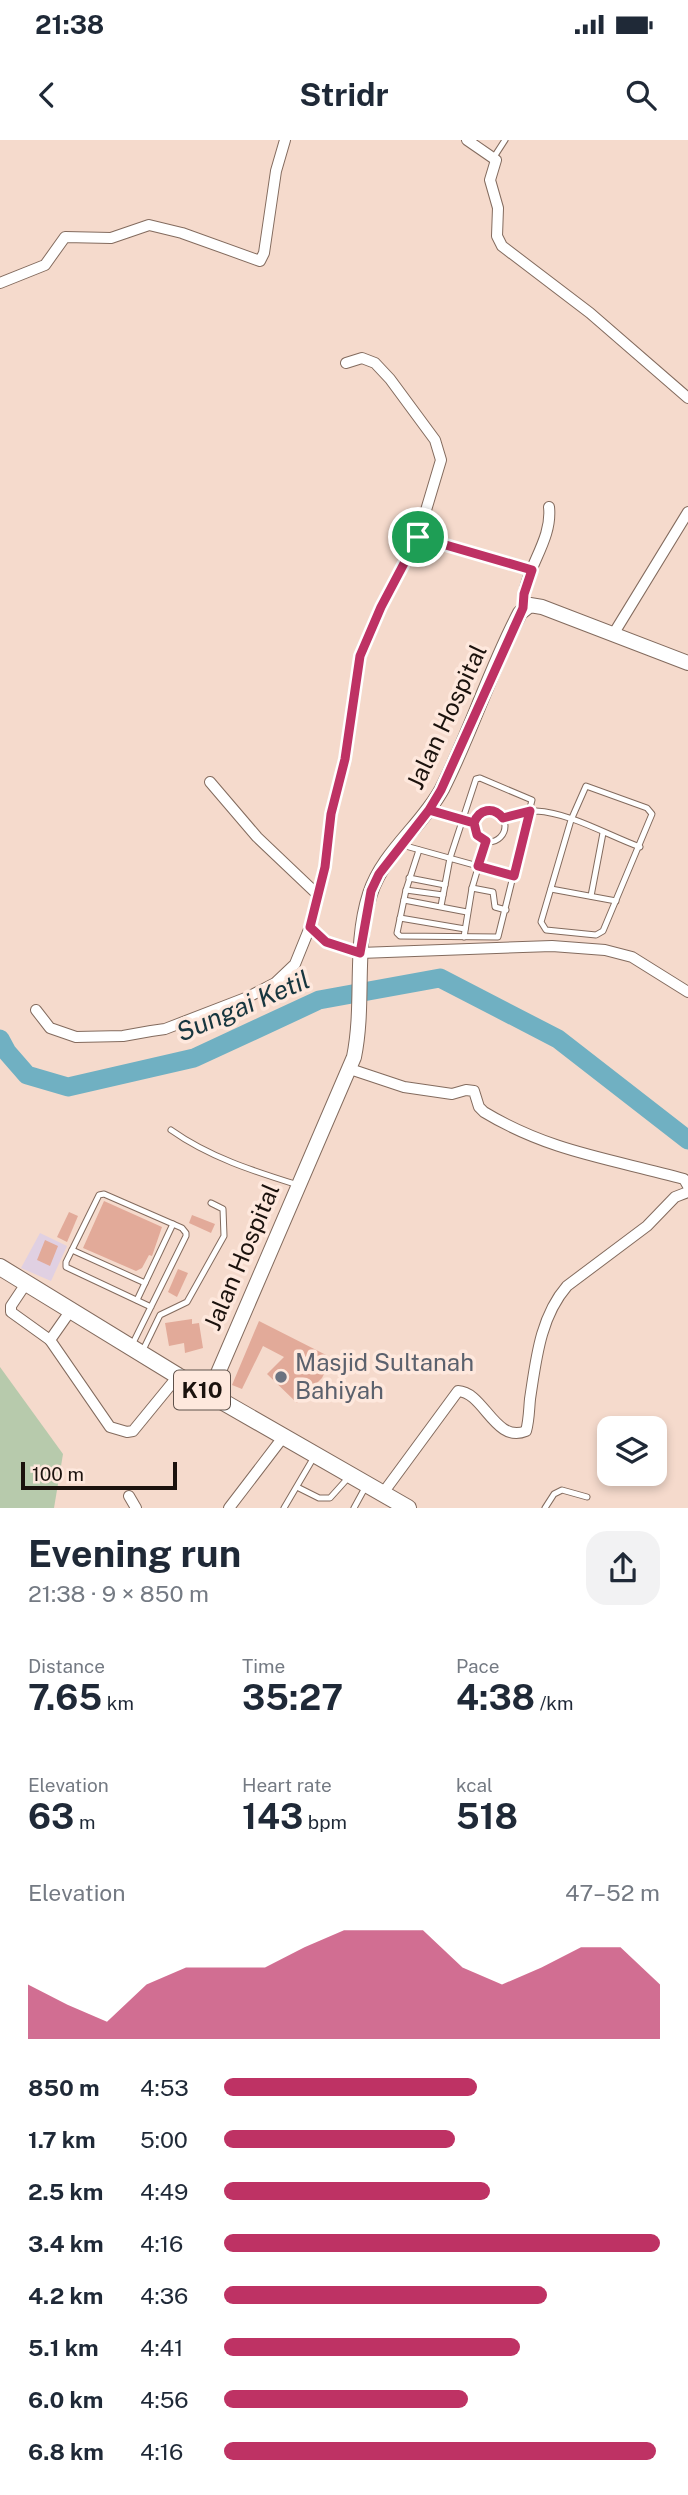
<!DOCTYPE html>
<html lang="en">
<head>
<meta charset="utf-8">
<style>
  :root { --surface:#fff; --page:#f2f2f3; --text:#1f2937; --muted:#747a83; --accent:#be3264 }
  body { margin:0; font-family:"Public Sans",sans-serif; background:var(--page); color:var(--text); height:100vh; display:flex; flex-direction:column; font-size:26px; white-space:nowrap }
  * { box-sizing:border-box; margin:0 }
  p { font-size:23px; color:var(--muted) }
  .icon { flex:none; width:38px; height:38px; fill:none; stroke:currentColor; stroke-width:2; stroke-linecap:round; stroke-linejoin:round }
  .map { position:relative; height:1368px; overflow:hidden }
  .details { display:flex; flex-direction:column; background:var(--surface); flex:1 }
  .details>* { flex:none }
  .fabs { position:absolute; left:597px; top:1276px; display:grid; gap:14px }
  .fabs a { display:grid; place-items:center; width:70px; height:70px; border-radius:14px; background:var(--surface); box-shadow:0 4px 10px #0003; font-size:35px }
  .scale { position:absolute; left:21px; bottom:18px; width:156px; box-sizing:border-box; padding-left:7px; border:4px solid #1b120d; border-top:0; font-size:19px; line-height:24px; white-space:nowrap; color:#1b120d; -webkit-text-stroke:5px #fee8dd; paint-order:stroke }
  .pin { position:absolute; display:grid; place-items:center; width:60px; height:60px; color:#fff; margin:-30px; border:4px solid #fff; border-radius:50%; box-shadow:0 2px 7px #0007 }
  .round { display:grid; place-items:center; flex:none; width:74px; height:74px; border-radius:21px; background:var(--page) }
  .overview { display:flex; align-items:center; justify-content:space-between; height:119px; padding:0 28px }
  h1 { font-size:38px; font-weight:700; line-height:52px }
  .stats { display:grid; grid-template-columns:repeat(3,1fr); gap:10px; height:119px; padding:7px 28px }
  .stats div { display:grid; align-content:center }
  .stats b { font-size:35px; font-weight:700 }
  .stats small { font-size:19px; font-weight:400 }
  .stats p { font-size:19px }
  .chart { height:196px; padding:14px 28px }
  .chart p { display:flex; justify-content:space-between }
  .chart svg { width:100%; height:126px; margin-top:7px; fill:var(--accent); opacity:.7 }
  ul { padding:0 28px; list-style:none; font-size:23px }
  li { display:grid; grid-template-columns:112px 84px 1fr; align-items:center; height:52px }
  li i { height:18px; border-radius:9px; background:var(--accent) }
  .status { display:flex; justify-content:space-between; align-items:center; height:49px; padding:0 35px; background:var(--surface); direction:ltr }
  .status svg { height:19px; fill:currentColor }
  header { display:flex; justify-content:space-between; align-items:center; height:91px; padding:0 28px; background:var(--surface); font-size:32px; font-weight:700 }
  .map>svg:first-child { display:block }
  .industrial { fill:#e0d0e2 }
  .green { fill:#b7caac }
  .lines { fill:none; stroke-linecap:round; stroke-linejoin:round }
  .river { stroke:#70b0c2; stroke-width:19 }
  .building { fill:#e2aa99 }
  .service-casing { stroke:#836b5e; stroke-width:7 }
  .minor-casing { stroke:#836b5e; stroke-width:12 }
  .secondary-casing { stroke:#836b5e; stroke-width:16 }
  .primary-casing { stroke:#836b5e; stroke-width:18 }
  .service { stroke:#fff; stroke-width:5 }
  .minor { stroke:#fff; stroke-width:10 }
  .secondary { stroke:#fff; stroke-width:14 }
  .primary { stroke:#fff; stroke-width:16 }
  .route-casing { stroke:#fff; stroke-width:14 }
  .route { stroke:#be3264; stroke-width:9 }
  .worship-dot { fill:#6b7280; stroke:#fee8dd; stroke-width:2.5 }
  .labels { text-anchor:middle; stroke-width:7; stroke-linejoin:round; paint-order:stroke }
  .shield { fill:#fee8dd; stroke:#5f524b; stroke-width:2 }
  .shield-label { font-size:23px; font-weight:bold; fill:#1b120d }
  .street-label { font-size:24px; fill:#1b120d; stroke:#fee8dd }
  .worship-label { font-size:24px; fill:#5b616d; stroke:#fee8dd; text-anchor:start }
  .water-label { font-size:26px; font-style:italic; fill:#17363f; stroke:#fee8dd }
</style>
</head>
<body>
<div class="status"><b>21:38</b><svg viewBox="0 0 49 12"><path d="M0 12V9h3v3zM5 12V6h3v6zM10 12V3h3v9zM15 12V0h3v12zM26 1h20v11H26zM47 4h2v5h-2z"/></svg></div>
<header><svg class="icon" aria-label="back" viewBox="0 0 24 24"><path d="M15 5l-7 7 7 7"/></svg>Stridr<svg class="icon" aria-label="search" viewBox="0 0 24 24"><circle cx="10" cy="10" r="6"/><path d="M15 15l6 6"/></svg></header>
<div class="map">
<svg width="688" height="1368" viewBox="0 0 688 1368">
  <rect width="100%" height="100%" fill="#f5dacc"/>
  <polygon class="industrial" points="40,1093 67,1106 51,1141 21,1128"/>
  <polygon class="green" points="0,1227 63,1314 54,1368 0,1368"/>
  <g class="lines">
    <polyline class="river" points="0,899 7,912 27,935 68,947 194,918 319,860 440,838 558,899 688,1000"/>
  </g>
  <g class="building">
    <polygon points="104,1061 162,1087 152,1116 149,1115 142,1128 136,1131 83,1108"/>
    <polygon points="69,1072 78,1076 67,1102 57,1097"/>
    <polygon points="192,1075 215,1084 211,1093 189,1083"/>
    <polygon points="45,1100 58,1106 50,1126 37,1120"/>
    <polygon points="178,1129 188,1133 177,1157 168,1152"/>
    <polygon points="192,1179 192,1184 199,1183 203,1208 185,1213 184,1203 169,1206 165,1183"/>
    <polygon points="259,1181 332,1218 322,1238 297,1263 267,1234 284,1217 263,1206 242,1249 232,1245"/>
  </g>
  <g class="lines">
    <g class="service-casing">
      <g id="service">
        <polyline points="494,17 505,0"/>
        <polygon points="586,646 647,668 652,674 603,791 596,795 546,790 541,782 571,680"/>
        <polyline points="432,670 474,683"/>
        <circle cx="489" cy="686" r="16"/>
        <path d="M 503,678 C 513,676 525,671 536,671 C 571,673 607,695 640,707"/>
        <polyline points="402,705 514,736"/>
        <polyline points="419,710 406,750 397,793 400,796 498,797 532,660 480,638 476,639 450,718 441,766"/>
        <polyline points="409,738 445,745"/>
        <polyline points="472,748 493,752 495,767 506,770"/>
        <polyline points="551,749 616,761"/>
        <polyline points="406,750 443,755"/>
        <polyline points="591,756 603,693"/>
        <polyline points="404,760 467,772"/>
        <polyline points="400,778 465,789"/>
        <polyline points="464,797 472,748 486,701"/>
        <path d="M 171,990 C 209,1017 253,1031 298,1045"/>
        <polyline points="72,1110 145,1143"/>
        <polyline points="137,1160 173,1084"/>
        <polyline points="132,1205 186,1096 186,1093 182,1088 104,1054 99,1055 66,1122 66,1127 151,1167"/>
        <polyline points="143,1210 160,1175 187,1162 224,1096 223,1069 211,1063"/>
        <polyline points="297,1347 319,1358 330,1358 348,1338"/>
        <polyline points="284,1368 314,1317"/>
        <polyline points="354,1368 366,1346"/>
        <polyline points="545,1368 554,1354 562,1350 587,1357"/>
      </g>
    </g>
    <g class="minor-casing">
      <g id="minor">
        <polyline points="467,0 496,20 490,40 498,68 497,96 502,106 590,173 688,258"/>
        <polyline points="0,143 45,125 65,97 111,98 149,85 182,93 260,121 264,113 276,31 285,0"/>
        <polyline points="418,397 532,430"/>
        <path d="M 523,468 C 521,432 553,403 549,367"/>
        <polyline points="614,493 688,372"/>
        <polyline points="210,642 257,697 318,755"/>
        <polyline points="310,787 326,802 360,813 552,806 605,810 632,817 688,852"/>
        <polyline points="36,870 50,888 76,897 123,896 151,891 165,889 248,857 275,843 295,824 310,787 325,727 331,674 345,619 360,517 381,467 418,397 441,320 435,300 390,239 375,223 362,218 346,223"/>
        <path d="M 350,929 L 404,947 L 452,954 L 466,950 L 474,951 L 479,967 L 484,972 C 550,1012 612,1019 684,1039 L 688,1046"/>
        <polyline points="27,1142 11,1166 11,1172 50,1200"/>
        <polyline points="71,1170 50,1200 110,1287 127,1292 133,1291 178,1236"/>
        <path d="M 383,1353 L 458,1251 C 484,1252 495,1304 526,1291 C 529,1281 529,1269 530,1259 C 536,1220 540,1177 567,1146 L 647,1086 L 675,1057 L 688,1052"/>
        <polyline points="129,1356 136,1368"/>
        <polyline points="229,1368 284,1296"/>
      </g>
    </g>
    <g class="secondary-casing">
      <path id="secondary" d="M 209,1254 L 354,917 C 365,863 353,807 370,754 C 383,713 422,686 442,649 C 471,592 490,530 520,473 L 530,465 L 542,467 L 688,523"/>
    </g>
    <g class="primary-casing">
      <polyline id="primary" points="0,1127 178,1236 408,1368"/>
    </g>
    <use href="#service" class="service"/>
    <use href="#minor" class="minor"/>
    <use href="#secondary" class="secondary"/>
    <use href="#primary" class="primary"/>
  </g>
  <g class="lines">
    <g class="route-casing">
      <path id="route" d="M 418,397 L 381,467 L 360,516 L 345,619 L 331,674 L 325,727 L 310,787 L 326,802 L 360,813 L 371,751 L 379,734 L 429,670 L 474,683 C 479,669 493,666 503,678 L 530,671 L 514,736 L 478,726 L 486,701 L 477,695 L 474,683 L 429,670 L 441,650 L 523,468 L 524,454 L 532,430 L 418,397"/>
    </g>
    <use href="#route" class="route"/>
  </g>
  <circle class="worship-dot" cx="281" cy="1237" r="7"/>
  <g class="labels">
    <rect class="shield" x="174" y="1230.5" width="56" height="39" rx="5"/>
    <g class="shield-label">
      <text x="202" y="1258">K10</text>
    </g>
    <g class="street-label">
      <text transform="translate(447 577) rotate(-65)" y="8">Jalan Hospital</text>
      <text transform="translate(242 1117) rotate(-67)" y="8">Jalan Hospital</text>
    </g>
    <g class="worship-label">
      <text x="295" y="1231">Masjid Sultanah<tspan x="295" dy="28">Bahiyah</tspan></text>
    </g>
    <g class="water-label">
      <text transform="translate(243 866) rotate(-23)" y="9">Sungai Ketil</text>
    </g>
  </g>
</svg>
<div class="fabs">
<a><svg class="icon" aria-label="layers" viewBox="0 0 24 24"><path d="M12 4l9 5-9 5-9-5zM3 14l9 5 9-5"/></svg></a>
</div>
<div class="scale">100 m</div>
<div class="pin" style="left:418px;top:397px;background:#1e9e55"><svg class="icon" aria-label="arrive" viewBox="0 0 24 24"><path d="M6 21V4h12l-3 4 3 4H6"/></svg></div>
</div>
<section class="details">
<div class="overview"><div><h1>Evening run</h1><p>21:38 · 9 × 850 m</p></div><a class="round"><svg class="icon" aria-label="share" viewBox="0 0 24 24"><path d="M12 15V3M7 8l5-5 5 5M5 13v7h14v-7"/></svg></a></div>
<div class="stats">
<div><p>Distance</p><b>7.65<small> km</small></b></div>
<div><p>Time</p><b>35:27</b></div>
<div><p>Pace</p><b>4:38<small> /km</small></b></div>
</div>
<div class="stats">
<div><p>Elevation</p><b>63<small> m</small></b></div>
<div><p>Heart rate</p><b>143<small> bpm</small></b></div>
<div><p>kcal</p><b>518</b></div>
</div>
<div class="chart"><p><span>Elevation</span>47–52 m</p>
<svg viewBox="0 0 160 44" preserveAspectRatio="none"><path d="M0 44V25L10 32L20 38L30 25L40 19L50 19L60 19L70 12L80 6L90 6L100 6L110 19L120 25L130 19L140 12L150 12L160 25V44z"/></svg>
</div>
<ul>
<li><b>850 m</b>4:53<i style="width:58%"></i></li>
<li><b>1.7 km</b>5:00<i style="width:53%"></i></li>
<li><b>2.5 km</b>4:49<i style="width:61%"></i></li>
<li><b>3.4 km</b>4:16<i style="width:100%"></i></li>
<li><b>4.2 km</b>4:36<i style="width:74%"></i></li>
<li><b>5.1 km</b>4:41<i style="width:68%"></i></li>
<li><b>6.0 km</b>4:56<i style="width:56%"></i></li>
<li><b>6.8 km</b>4:16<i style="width:99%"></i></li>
</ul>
</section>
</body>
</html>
